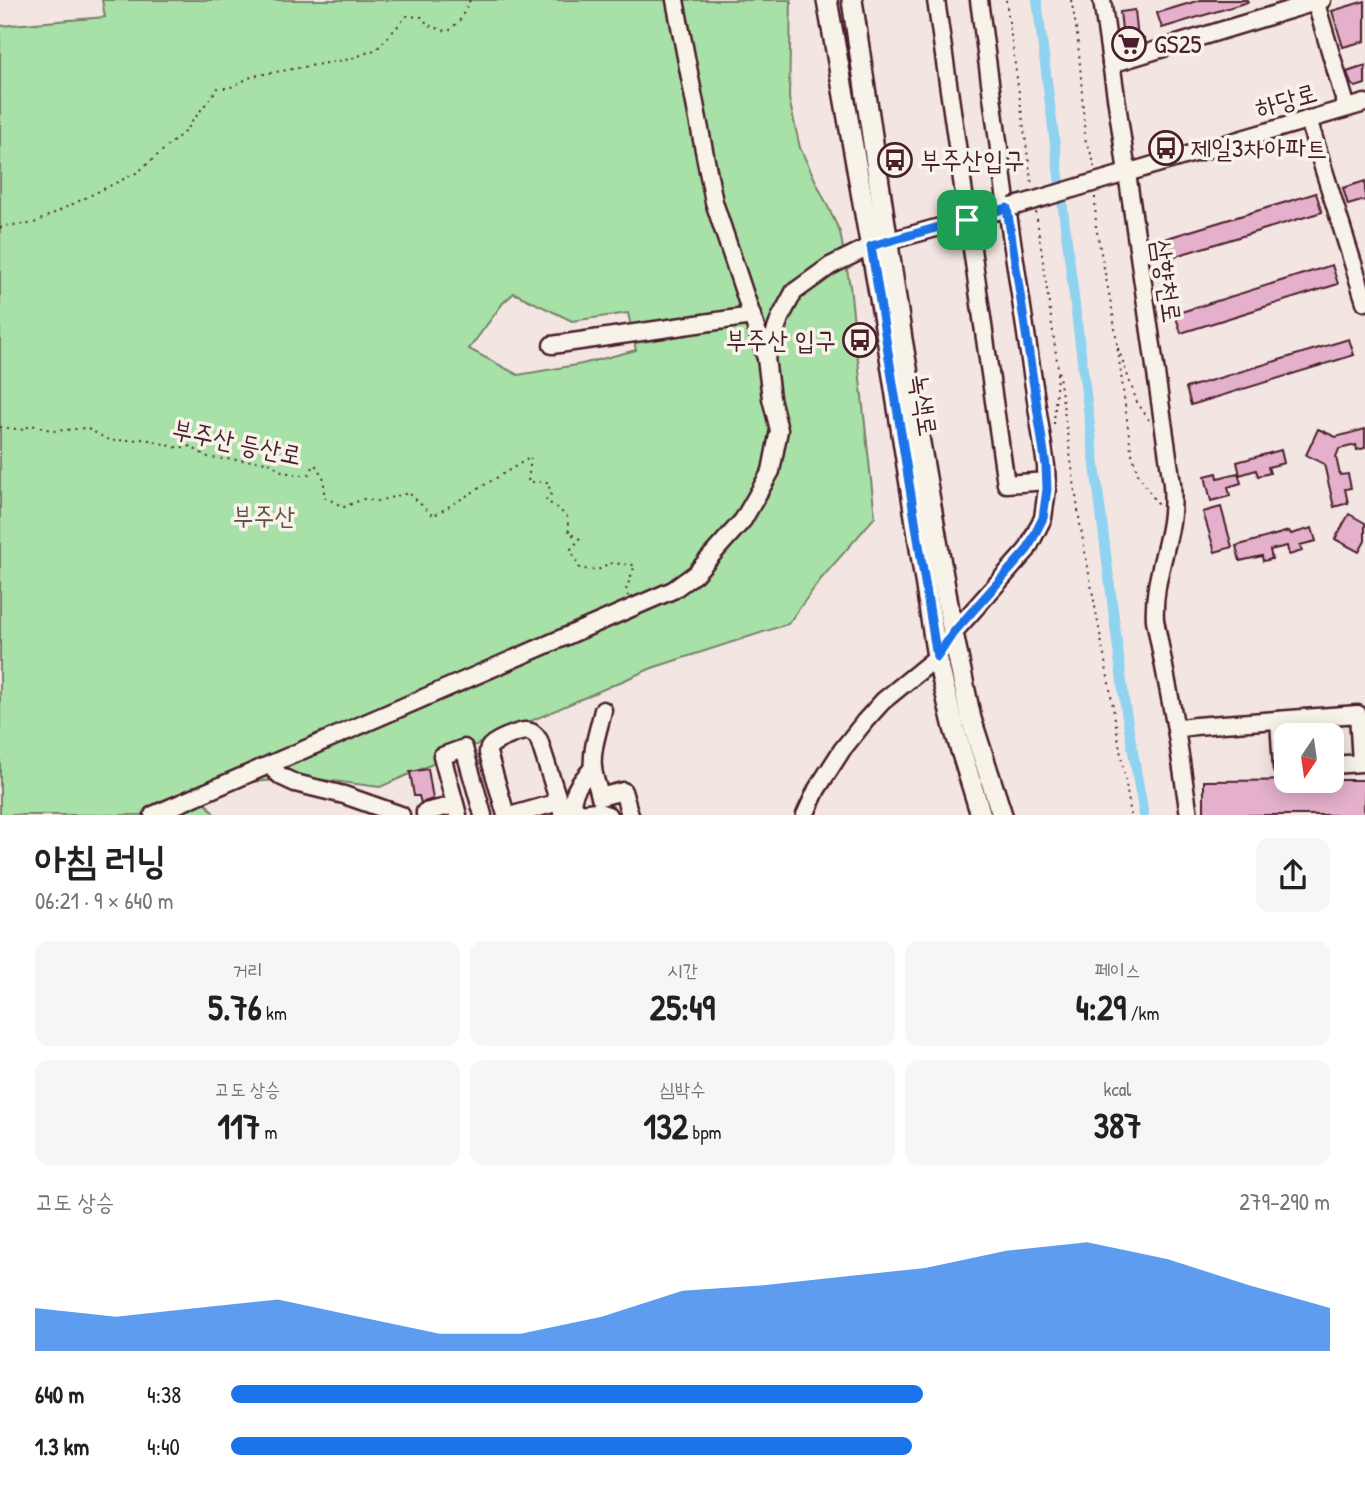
<!DOCTYPE html>
<html lang="ko">
<head>
<meta charset="utf-8">
<style>
  :root { --surface:#fff; --page:#f6f6f6; --text:#202124; --muted:#757577; --accent:#1a73e8 }
  body { margin:0; font-family:"Patrick Hand","Poor Story",sans-serif; background:var(--page); color:var(--text); height:100vh; display:flex; flex-direction:column; font-size:26px; white-space:nowrap }
  * { box-sizing:border-box; margin:0 }
  p { font-size:23px; color:var(--muted) }
  .icon { flex:none; width:38px; height:38px; fill:none; stroke:currentColor; stroke-width:2; stroke-linecap:round; stroke-linejoin:round }
  .map { position:relative; height:815px; overflow:hidden }
  .drawer { display:flex; flex-direction:column; background:var(--surface); flex:1 }
  .drawer>* { flex:none }
  .needle { width:46px; rotate:193deg }
  .tools { position:absolute; left:1274px; top:723px; display:grid; gap:14px }
  .tools a { display:grid; place-items:center; width:70px; height:70px; border-radius:14px; background:var(--surface); box-shadow:0 4px 18px #0003; font-size:35px }
  .pin { position:absolute; display:grid; place-items:center; width:60px; height:60px; color:#fff; margin:-30px; border-radius:14px; box-shadow:0 4px 10px #0006 }
  .round { display:grid; place-items:center; flex:none; width:74px; height:74px; border-radius:14px; background:var(--page) }
  .overview { display:flex; align-items:center; justify-content:space-between; height:119px; padding:0 35px }
  h1 { font-size:38px; font-weight:700; line-height:52px }
  .stats { display:grid; grid-template-columns:repeat(3,1fr); gap:10px; height:119px; padding:7px 35px }
  .stats div { display:grid; align-content:center; border-radius:14px; background:var(--page); text-align:center }
  .stats b { font-size:35px; font-weight:700 }
  .stats small { font-size:19px; font-weight:400 }
  .stats p { font-size:19px }
  .chart { height:196px; padding:14px 35px }
  .chart p { display:flex; justify-content:space-between }
  .chart svg { width:100%; height:126px; margin-top:7px; fill:var(--accent); opacity:.7 }
  ul { padding:0 35px; list-style:none; font-size:23px }
  li { display:grid; grid-template-columns:112px 84px 1fr; align-items:center; height:52px }
  li i { height:18px; border-radius:9px; background:var(--accent) }
  .map>svg:first-child { display:block }
  .green { fill:#a7e1a7; stroke:#788069; stroke-width:2; fill-rule:evenodd }
  .lines { fill:none; stroke-linecap:round; stroke-linejoin:round }
  .canal { stroke:#8fd3f0; stroke-width:10 }
  .building { fill:#e4b0cb; stroke:#4a1f2b; stroke-width:2 }
  .minor-casing { stroke:#4a1f2b; stroke-width:21 }
  .major-casing { stroke:#4a1f2b; stroke-width:24 }
  .path { stroke:#4a1f2b; stroke-width:2; stroke-dasharray:2 5; stroke-linecap:butt }
  .minor { stroke:#f7f3e8; stroke-width:16 }
  .major { stroke:#f7f3e8; stroke-width:19 }
  .minor-bridge-casing { stroke:#4a1f2b; stroke-width:21; stroke-linecap:butt }
  .minor-bridge { stroke:#f7f3e8; stroke-width:16 }
  .route-casing { stroke:#fff; stroke-width:14 }
  .route { stroke:#1a73e8; stroke-width:9 }
  .labels { text-anchor:middle; stroke-width:7; stroke-linejoin:round; paint-order:stroke }
  .poi-label { font-size:26px; fill:#4a1f2b; stroke:#f7f3e8; text-anchor:start }
  .street-label { font-size:26px; fill:#4a1f2b; stroke:#f7f3e8 }
  .park-label { font-size:26px; fill:#61504a; stroke:#f7f3e8 }
</style>
</head>
<body>
<div class="map">
<svg width="1365" height="815" viewBox="0 0 1365 815">
  <rect width="100%" height="100%" fill="#f3e6e2"/>
  <filter id="ink" filterUnits="userSpaceOnUse"><feTurbulence type="fractalNoise" baseFrequency=".0143" numOctaves="2"/><feDisplacementMap in="SourceGraphic" scale="14" xChannelSelector="R" yChannelSelector="G"/><feConvolveMatrix kernelMatrix="1 2 1 2 8 2 1 2 1" color-interpolation-filters="sRGB"/></filter>
  <g filter="url(#ink)">
    <path class="green" d="M 102,0 L 791,0 L 789,99 L 800,148 L 840,232 L 850,286 L 875,517 L 820,580 L 788,624 L 652,668 L 380,787 L 308,778 L 193,786 L 215,815 L 0,815 L 0,26 L 105,17 ZM 514,293 L 572,321 L 628,313 L 636,350 L 582,364 L 518,375 L 469,349 L 503,303 Z"/>
    <g class="lines">
      <polyline class="canal" points="1037,0 1125,706 1144,815"/>
    </g>
    <g class="building">
      <polygon points="1200,0 1247,0 1248,2 1162,28 1157,13"/>
      <polygon points="1365,1 1365,41 1343,47 1332,11"/>
      <polygon points="1135,10 1138,39 1144,38 1144,43 1127,48 1124,46 1120,12"/>
      <polygon points="1365,66 1365,84 1356,87 1351,84 1347,72"/>
      <polygon points="1365,181 1365,200 1348,205 1343,188"/>
      <polygon points="1316,193 1322,212 1169,258 1164,239"/>
      <polygon points="1332,265 1338,284 1181,333 1175,314"/>
      <polygon points="1349,339 1354,355 1191,405 1186,388"/>
      <polygon points="1318,429 1336,437 1365,429 1365,448 1357,450 1356,445 1339,449 1336,457 1340,475 1348,474 1351,488 1345,489 1348,503 1334,507 1324,464 1306,455"/>
      <polygon points="1281,450 1284,463 1268,467 1270,473 1258,476 1256,470 1240,475 1237,462"/>
      <polygon points="1217,473 1218,478 1238,473 1241,483 1228,487 1230,496 1211,501 1205,476"/>
      <polygon points="1221,507 1232,547 1215,552 1203,512"/>
      <polygon points="1349,514 1365,523 1365,541 1359,552 1335,539"/>
      <polygon points="1312,528 1316,541 1300,545 1302,551 1289,555 1287,546 1270,550 1272,559 1263,561 1262,556 1240,561 1236,546 1289,531 1291,534"/>
      <polygon points="428,769 433,799 421,803 419,796 414,796 410,772"/>
      <polygon points="1332,780 1365,780 1364,815 1204,815 1204,781"/>
    </g>
    <g class="lines">
      <g class="minor-casing">
        <g id="minor">
          <polyline points="936,0 1006,484 1047,481"/>
          <path d="M 1102,0 L 1172,484 C 1173,499 1173,513 1170,528 C 1164,559 1153,588 1155,620 L 1176,729 L 1189,815"/>
          <polyline points="1315,0 1347,108"/>
          <polyline points="1111,64 1322,0"/>
          <polyline points="1308,119 1365,302"/>
          <polyline points="1099,181 1365,103"/>
          <polyline points="552,345 752,316"/>
          <polyline points="766,358 780,318 794,292 830,266 871,246 1012,207"/>
          <path d="M 603,710 C 599,729 591,749 593,768 C 594,778 598,787 600,797 L 623,791 L 630,815"/>
          <polyline points="1279,720 1282,768 1286,768"/>
          <polyline points="1176,729 1195,726 1358,714 1361,763 1332,765"/>
          <polyline points="271,764 275,771 282,777 295,783 344,795 401,815"/>
          <path d="M 593,768 C 583,779 573,789 572,805 L 580,813 L 596,811 L 608,815"/>
          <polyline points="153,815 673,590 695,574 743,520 771,471 779,430 771,398 766,358 714,202 675,0"/>
          <polyline points="425,815 425,812 455,805"/>
          <polyline points="458,815 442,756 464,748 483,815"/>
          <path d="M 506,815 L 488,753 C 488,752 488,749 489,748 C 492,741 518,732 525,731 C 532,731 535,734 539,740 L 563,815"/>
          <polyline points="513,815 559,802"/>
          <polyline points="805,815 817,789 842,750 865,721 883,701 937,657 953,633 1027,550 1043,518 1047,489 1046,466 1007,208 979,0"/>
        </g>
      </g>
      <g class="major-casing">
        <g id="major">
          <polyline points="827,0 887,338 937,657 954,728 981,815"/>
          <polyline points="852,0 902,339 953,633 971,719 1002,815"/>
        </g>
      </g>
      <g class="path">
        <polyline points="1006,0 1032,186"/>
        <path d="M 1071,0 C 1081,45 1081,91 1085,136 C 1086,148 1094,155 1094,167"/>
        <polyline points="1095,197 1096,227 1113,314 1131,450 1138,474 1159,507"/>
        <polyline points="1036,212 1080,524 1109,683 1131,815"/>
        <polyline points="0,228 9,225 32,224 138,172 184,132 218,88 229,88 253,76 350,59 377,49 407,16 422,17 428,25 448,32 460,20 470,0"/>
        <polyline points="1118,348 1137,402 1149,420"/>
        <polyline points="1054,424 1057,373"/>
        <polyline points="0,427 24,430 31,425 55,431 86,428 111,441 145,439 179,448 189,446 210,458 269,462 283,472 301,475 309,474 315,464 324,479 324,497 344,507 363,499 377,501 409,493 433,516 531,457 528,482 548,482 551,496 546,500 567,516 569,533 580,539 571,549 580,569 598,570 609,563 635,565 626,590 628,596"/>
      </g>
      <use href="#minor" class="minor"/>
      <use href="#major" class="major"/>
      <g class="minor-bridge-casing">
        <polyline id="minor-bridge" points="1012,207 1099,181"/>
      </g>
      <use href="#minor-bridge" class="minor-bridge"/>
    </g>
  </g>
  <g class="lines" filter="url(#ink)">
    <g class="route-casing">
      <polygon id="route" points="1007,208 1046,466 1047,489 1043,518 1027,550 953,633 937,657 871,246"/>
    </g>
    <use href="#route" class="route"/>
  </g>
  <defs>
    <g id="supermarket-ring" transform="scale(1.75)"><circle r="9.5" fill="#f7f3e8" stroke="#4a1f2b" stroke-width="1.5"/><path d="M-6-5.5h2.5l.6 2H6L4.5 2H-2.5L-4.4-4H-6ZM-1.5 3.2a1.3 1.3 0 1 0 .1 0ZM3 3.2a1.3 1.3 0 1 0 .1 0Z" fill="#4a1f2b"/></g>
    <g id="bus-ring" transform="scale(1.75)"><circle r="9.5" fill="#f7f3e8" stroke="#4a1f2b" stroke-width="1.5"/><path d="M-5-6H5V4H4V6H2V4H-2V6H-4V4H-5ZM-3.5-4V0h7V-4ZM-3.5 1.2v1.5H-2V1.2ZM2 1.2v1.5H3.5V1.2Z" fill="#4a1f2b"/></g>
  </defs>
  <g fill-rule="evenodd">
    <use href="#supermarket-ring" x="1129" y="44"/>
    <use href="#bus-ring" x="1166" y="148"/>
    <use href="#bus-ring" x="895" y="160"/>
    <use href="#bus-ring" x="860" y="340"/>
  </g>
  <g class="labels">
    <g class="poi-label">
      <text x="1154" y="53">GS25</text>
      <text x="1190" y="157">제일3차아파트</text>
      <text x="920" y="169">부주산입구</text>
      <text x="836" y="349" text-anchor="end">부주산 입구</text>
    </g>
    <g class="street-label">
      <text transform="translate(1286 100) rotate(-16)" y="9">하당로</text>
      <text transform="translate(1167 281) rotate(82)" y="9">삼향천로</text>
      <text transform="translate(924 405) rotate(81)" y="9">녹색로</text>
      <text transform="translate(237 442) rotate(12)" y="9">부주산 등산로</text>
    </g>
    <g class="park-label">
      <text x="264" y="525">부주산</text>
    </g>
  </g>
</svg>
<div class="tools">
<a><svg class="needle" viewBox="-14 -14 28 28"><path d="M0-13l5 13h-10z" fill="#e53935"/><path d="M0 13l5-13h-10z" fill="#757577"/></svg></a>
</div>
<div class="pin" style="left:967px;top:220px;background:#1e9e55"><svg class="icon" aria-label="arrive" viewBox="0 0 24 24"><path d="M6 21V4h12l-3 4 3 4H6"/></svg></div>
</div>
<section class="drawer">
<div class="overview"><div><h1>아침 러닝</h1><p>06:21 · 9 × 640 m</p></div><a class="round"><svg class="icon" aria-label="share" viewBox="0 0 24 24"><path d="M12 15V3M7 8l5-5 5 5M5 13v7h14v-7"/></svg></a></div>
<div class="stats">
<div><p>거리</p><b>5.76<small> km</small></b></div>
<div><p>시간</p><b>25:49</b></div>
<div><p>페이스</p><b>4:29<small> /km</small></b></div>
</div>
<div class="stats">
<div><p>고도 상승</p><b>117<small> m</small></b></div>
<div><p>심박수</p><b>132<small> bpm</small></b></div>
<div><p>kcal</p><b>387</b></div>
</div>
<div class="chart"><p><span>고도 상승</span>279–290 m</p>
<svg viewBox="0 0 160 44" preserveAspectRatio="none"><path d="M0 44V29L10 32L20 29L30 26L40 32L50 38L60 38L70 32L80 23L90 21L100 18L110 15L120 9L130 6L140 12L150 21L160 29V44z"/></svg>
</div>
<ul>
<li><b>640 m</b>4:38<i style="width:63%"></i></li>
<li><b>1.3 km</b>4:40<i style="width:62%"></i></li>
</ul>
</section>
</body>
</html>
